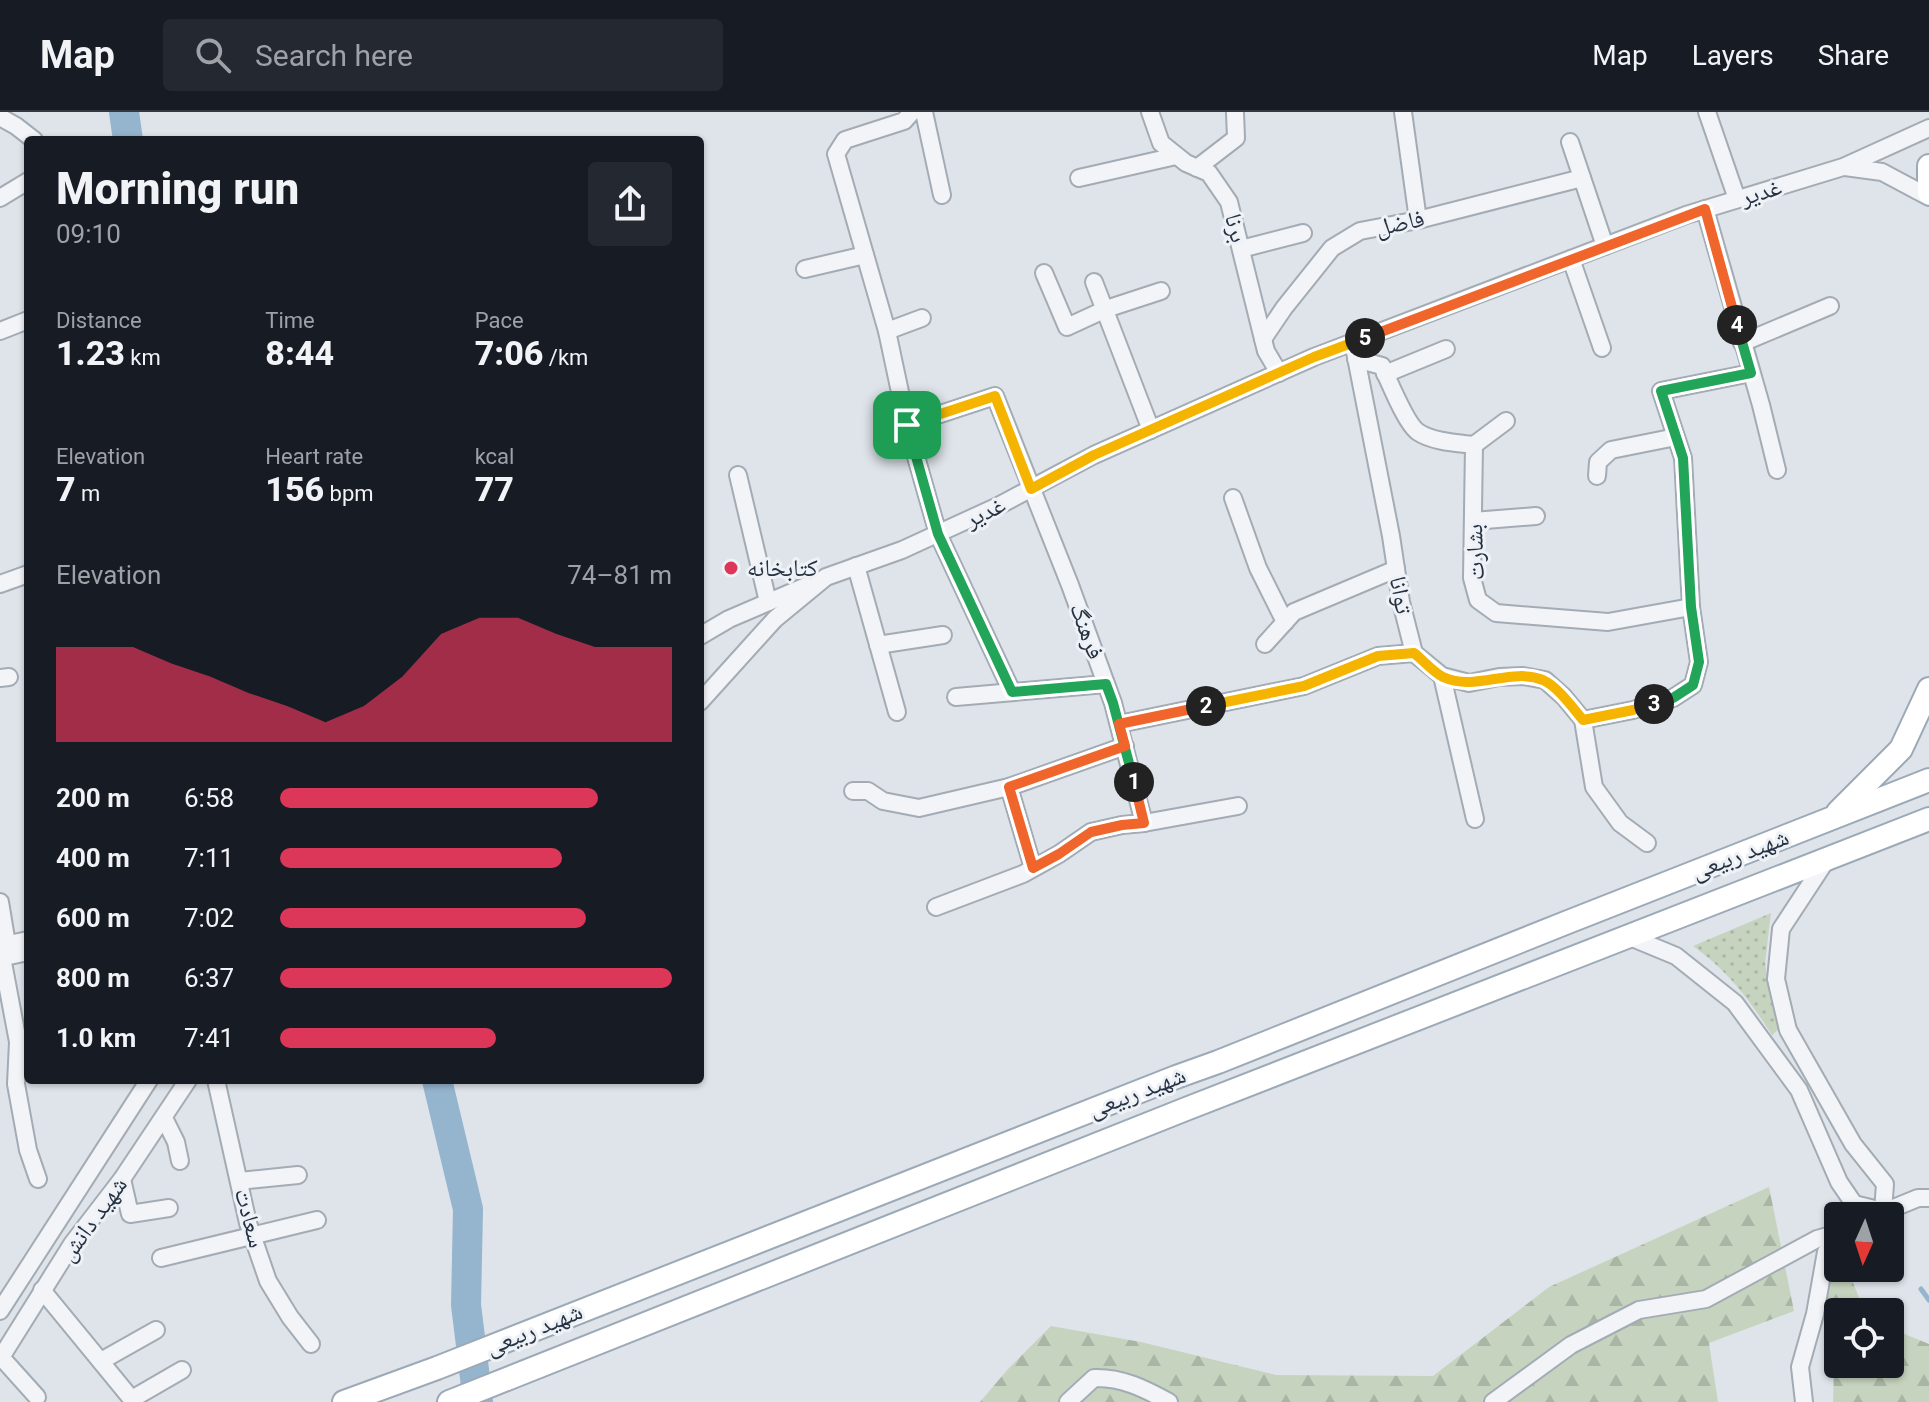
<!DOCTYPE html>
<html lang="en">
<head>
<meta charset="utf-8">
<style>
  :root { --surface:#171b24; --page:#242831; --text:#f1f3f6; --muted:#9ea1a6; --line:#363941; --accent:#dc3659 }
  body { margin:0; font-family:Roboto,"Noto Naskh Arabic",sans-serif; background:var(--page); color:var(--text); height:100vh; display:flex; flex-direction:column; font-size:30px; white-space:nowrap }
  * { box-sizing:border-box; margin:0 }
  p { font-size:26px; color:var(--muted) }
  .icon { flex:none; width:44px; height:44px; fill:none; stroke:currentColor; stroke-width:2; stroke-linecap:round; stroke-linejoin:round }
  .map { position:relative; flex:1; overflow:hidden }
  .details { position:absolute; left:24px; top:24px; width:680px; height:948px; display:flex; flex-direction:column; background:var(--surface); border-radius:8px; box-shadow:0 2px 6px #0004 }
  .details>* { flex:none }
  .needle { width:52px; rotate:183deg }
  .fabs { position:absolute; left:1824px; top:1090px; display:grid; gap:16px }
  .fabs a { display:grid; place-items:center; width:80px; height:80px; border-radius:8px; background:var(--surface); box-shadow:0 2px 6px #0004; font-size:40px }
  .pin { position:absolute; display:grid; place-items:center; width:68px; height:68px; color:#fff; margin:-34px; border-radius:16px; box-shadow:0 4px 12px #0006 }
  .km { position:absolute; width:40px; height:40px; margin:-20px; border-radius:50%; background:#222; color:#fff; font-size:22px; line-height:40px; text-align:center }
  .round { display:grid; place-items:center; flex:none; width:84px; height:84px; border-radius:8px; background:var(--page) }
  .headline { display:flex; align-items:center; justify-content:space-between; height:136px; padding:0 32px }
  h1 { font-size:44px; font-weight:800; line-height:60px }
  .metrics { display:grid; grid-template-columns:repeat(3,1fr); gap:12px; height:136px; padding:8px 32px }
  .metrics div { display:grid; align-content:center }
  .metrics b { font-size:34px; font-weight:800 }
  .metrics small { font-size:22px; font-weight:400 }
  .metrics p { font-size:22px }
  .chart { height:224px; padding:16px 32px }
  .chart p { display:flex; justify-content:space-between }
  .chart svg { width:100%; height:144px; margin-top:8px; fill:var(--accent); opacity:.7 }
  ul { padding:0 32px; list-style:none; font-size:26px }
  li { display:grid; grid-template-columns:128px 96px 1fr; align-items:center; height:60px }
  li i { height:20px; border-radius:10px; background:var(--accent) }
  header { display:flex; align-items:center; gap:48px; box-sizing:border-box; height:112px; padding:0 40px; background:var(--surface); border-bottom:2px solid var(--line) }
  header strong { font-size:38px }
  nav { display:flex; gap:44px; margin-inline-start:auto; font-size:28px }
  .search { width:560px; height:72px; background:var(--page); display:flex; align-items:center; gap:20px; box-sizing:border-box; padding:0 28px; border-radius:8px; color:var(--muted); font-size:30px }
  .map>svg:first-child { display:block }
  .grass { fill:url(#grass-dots) }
  .forest { fill:url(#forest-firs) }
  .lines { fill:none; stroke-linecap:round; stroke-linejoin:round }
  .stream { stroke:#95b4ce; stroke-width:5 }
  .river { stroke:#95b4ce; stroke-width:30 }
  .minor-casing { stroke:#a3abb4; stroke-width:20 }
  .major-casing { stroke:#9ca9b7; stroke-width:26 }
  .minor { stroke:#f2f4f7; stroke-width:16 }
  .major { stroke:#fff; stroke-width:22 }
  .split-1-casing { stroke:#fff; stroke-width:16 }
  .split-2-casing { stroke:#fff; stroke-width:16 }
  .split-3-casing { stroke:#fff; stroke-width:16 }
  .split-4-casing { stroke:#fff; stroke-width:16 }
  .split-5-casing { stroke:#fff; stroke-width:16 }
  .split-6-casing { stroke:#fff; stroke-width:16 }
  .split-1 { stroke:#22a559; stroke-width:10 }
  .split-2 { stroke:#f0652b; stroke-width:10 }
  .split-3 { stroke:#f5b400; stroke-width:10 }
  .split-4 { stroke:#22a559; stroke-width:10 }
  .split-5 { stroke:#f0652b; stroke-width:10 }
  .split-6 { stroke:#f5b400; stroke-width:10 }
  .poi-dot { fill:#dc3659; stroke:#eef2f7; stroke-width:3 }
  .labels { text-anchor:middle; stroke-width:6; stroke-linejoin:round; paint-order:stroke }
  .street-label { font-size:24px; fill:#263242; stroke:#eef2f7 }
  .poi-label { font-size:24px; fill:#263242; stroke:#eef2f7; text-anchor:start }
</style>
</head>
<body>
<header>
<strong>Map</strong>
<div class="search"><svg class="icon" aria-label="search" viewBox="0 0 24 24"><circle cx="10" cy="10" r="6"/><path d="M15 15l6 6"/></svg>Search here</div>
<nav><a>Map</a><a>Layers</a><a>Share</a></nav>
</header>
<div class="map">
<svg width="1929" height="1290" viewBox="0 0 1929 1290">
  <defs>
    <pattern id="grass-dots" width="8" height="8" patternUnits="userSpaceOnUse" patternTransform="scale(2)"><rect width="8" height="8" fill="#c6d4bf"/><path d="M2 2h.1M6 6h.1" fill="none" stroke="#aab6a5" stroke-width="1.8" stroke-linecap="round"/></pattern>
    <pattern id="forest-firs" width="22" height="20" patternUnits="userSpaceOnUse" patternTransform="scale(2)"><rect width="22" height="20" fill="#c6d4bf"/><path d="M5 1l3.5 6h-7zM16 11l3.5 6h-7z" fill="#aab6a5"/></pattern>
  </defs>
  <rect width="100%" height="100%" fill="#dee4ea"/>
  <path class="grass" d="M 1771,801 L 1765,851 L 1769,878 L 1779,917 L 1772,923 C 1748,886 1729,860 1693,834 Z"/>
  <g class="forest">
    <polygon points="1769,1075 1794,1199 1709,1231 1718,1290 980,1290 1008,1257 1051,1214 1141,1230 1276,1263 1433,1264 1549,1175"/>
    <polygon points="1842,1156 1847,1156 1865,1200 1838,1200 1838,1252 1890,1252 1890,1216 1929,1232 1929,1290 1833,1290 1834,1252 1823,1177"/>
  </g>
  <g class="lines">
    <polyline class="stream" points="1921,1177 1929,1188"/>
    <g class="river">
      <polyline points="124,0 128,28"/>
      <polyline points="437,968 468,1097 466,1193 478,1290"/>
    </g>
    <g class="minor-casing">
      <g id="minor">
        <polyline points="912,0 904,9 845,28 836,42 887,219 907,313 938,422 1012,580"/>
        <polyline points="924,0 942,83"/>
        <polyline points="1150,0 1161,31 1186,51 1209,61 1229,90 1266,239 1279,261"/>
        <polyline points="1403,0 1418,108"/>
        <polyline points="1707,0 1737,87"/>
        <polyline points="0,5 16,14 34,28"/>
        <polyline points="1570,30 1605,134"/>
        <polyline points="1845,55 1882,60 1929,85"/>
        <polyline points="1197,56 1236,26 1235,1"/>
        <polyline points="1079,66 1176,44"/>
        <polyline points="0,86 28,69"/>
        <polyline points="1705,97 1761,293 1777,358"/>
        <polyline points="1241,137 1303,121"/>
        <polyline points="1571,147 1602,236"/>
        <polyline points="805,157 865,143"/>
        <polyline points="1044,161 1067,215 1106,197 1161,179"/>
        <polyline points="1094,170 1151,318"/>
        <polyline points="0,219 28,208"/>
        <polyline points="887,219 922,206"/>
        <polyline points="1263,227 1284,196 1332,136 1360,119 1418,108 1582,66"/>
        <polyline points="1353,230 1391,424 1401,490 1414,541 1442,564 1469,571 1499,565 1523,564 1545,568 1564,585 1583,608 1594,675 1620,711 1647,731"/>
        <polyline points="1742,231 1830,194"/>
        <path d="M 1356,247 L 1382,254 C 1389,269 1406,312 1418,320 C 1433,330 1457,331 1474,333 L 1472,466 L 1478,488 L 1496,501 L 1608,510 L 1691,495"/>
        <polyline points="1385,262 1446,237"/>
        <polyline points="907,313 995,284 1070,473 1113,591 1144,711"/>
        <polyline points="1474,333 1506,309"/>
        <polyline points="738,363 768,490"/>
        <polyline points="1597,364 1598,350 1611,338 1676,325"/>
        <polyline points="1233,386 1258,456 1285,510"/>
        <polyline points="1473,409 1536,404"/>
        <polyline points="856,454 897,600"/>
        <polyline points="0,472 28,462"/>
        <polyline points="700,524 729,507 806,474"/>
        <polyline points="1265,532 1294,500 1396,457"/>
        <polyline points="878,533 943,523"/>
        <polyline points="1442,564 1475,707"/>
        <polyline points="0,566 9,565"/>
        <polyline points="956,585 1106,572"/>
        <polyline points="700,590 775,507 826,465 902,438 998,394 1094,343 1314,245 1686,103 1843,55 1929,16"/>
        <polyline points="1583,608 1633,598 1673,586 1693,573 1699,550 1691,495 1683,346 1661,279 1751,261"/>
        <polyline points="1119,612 1304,574 1378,544 1414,541"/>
        <polyline points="1009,675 1033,756"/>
        <polyline points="853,679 868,679 883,689 919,696 1009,675 1125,634"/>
        <polyline points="0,790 7,832"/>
        <polyline points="936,795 1023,762 1059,742 1091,720 1122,713 1144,711 1238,694"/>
        <polyline points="1630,825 1676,844 1735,891 1799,978 1839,1070 1854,1092 1883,1099 1885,1072 1853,1032 1788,918 1776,867 1781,817 1827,747"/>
        <polyline points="0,834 28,828"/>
        <polyline points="2,845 18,930 16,972 28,1038 38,1067"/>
        <polyline points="0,846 28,840"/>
        <polyline points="216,968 248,1111 268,1169 290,1205 311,1232"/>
        <polyline points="164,1006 176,1030 180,1049"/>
        <polyline points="122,1067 130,1102 169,1096"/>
        <polyline points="239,1069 298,1063"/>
        <polyline points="1874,1104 1918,1086 1929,1086"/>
        <polyline points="161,1146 317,1108"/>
        <polyline points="42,1178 134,1290"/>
        <polyline points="0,1199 149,968"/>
        <polyline points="1,1245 37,1285"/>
        <polyline points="0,1247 72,1132 122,1067 188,968"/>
        <polyline points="101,1249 156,1218"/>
        <polyline points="132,1287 182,1258"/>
        <path d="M 1068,1290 L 1094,1266 C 1122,1265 1145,1277 1169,1290"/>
        <polyline points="1493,1290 1571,1233 1639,1198 1706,1187 1817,1127 1838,1121"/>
        <polyline points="1804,1290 1800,1255 1815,1202 1826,1140 1838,1129"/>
      </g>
    </g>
    <g class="major-casing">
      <g id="major">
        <polyline points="1929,54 1929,81"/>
        <polyline points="1838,700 1901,637 1929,577"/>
        <polyline points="344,1290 437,1256 1176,965 1218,950 1568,810 1929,668"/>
        <polyline points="449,1290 1186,997 1929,707"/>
      </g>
    </g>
    <use href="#minor" class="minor"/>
    <use href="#major" class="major"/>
  </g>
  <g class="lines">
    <g class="split-1-casing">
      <polyline id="split-1" points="907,313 938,422 1012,580 1106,572 1113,591 1134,670"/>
    </g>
    <g class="split-2-casing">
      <polyline id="split-2" points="1134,670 1144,711 1122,713 1091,720 1059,742 1033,756 1009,675 1125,634 1119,612 1206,594"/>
    </g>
    <g class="split-3-casing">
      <path id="split-3" d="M 1206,594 L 1304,574 L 1378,544 L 1414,541 C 1423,548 1433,560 1443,565 C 1476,580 1510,555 1543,568 C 1557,574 1573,596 1583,608 L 1633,598 L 1654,592"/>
    </g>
    <g class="split-4-casing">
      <polyline id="split-4" points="1654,592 1673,586 1693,573 1699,550 1691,495 1683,346 1661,279 1751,261 1737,213"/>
    </g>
    <g class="split-5-casing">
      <polyline id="split-5" points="1365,226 1705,97 1737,213"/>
    </g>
    <g class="split-6-casing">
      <polyline id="split-6" points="907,313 995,284 1031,377 1094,343 1314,245 1365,226"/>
    </g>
    <use href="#split-1" class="split-1"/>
    <use href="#split-2" class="split-2"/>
    <use href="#split-3" class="split-3"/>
    <use href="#split-4" class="split-4"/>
    <use href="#split-5" class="split-5"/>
    <use href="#split-6" class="split-6"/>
  </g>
  <circle class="poi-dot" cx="731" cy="456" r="8"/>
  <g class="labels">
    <g class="street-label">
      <text transform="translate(1761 80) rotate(-17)" y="8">غدیر</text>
      <text transform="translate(1400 111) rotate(-12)" y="8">فاضل</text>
      <text transform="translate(1236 116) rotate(76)" y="8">برنا</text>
      <text transform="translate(985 400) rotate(-26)" y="8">غدیر</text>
      <text transform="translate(1475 440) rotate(-92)" y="8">بشارت</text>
      <text transform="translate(1401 483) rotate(79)" y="8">توانا</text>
      <text transform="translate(1087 519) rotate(70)" y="8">فرهنگ</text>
      <text transform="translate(1740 742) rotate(-21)" y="8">شهید ربیعی</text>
      <text transform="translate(1137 980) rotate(-21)" y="8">شهید ربیعی</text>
      <text transform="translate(250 1106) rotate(75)" y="8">سعادت</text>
      <text transform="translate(93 1107) rotate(-54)" y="8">شهید دانش</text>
      <text transform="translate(534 1217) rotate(-22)" y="8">شهید ربیعی</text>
    </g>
    <g class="poi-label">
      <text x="747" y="464">کتابخانه</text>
    </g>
  </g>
</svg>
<div class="fabs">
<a><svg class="needle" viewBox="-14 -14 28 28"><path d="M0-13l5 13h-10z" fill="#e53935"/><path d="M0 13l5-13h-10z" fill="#9ea1a6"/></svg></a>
<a><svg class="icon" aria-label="locate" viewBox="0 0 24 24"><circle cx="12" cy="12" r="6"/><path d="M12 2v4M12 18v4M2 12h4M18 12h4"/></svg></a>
</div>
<div class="pin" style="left:907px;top:313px;background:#1e9e55"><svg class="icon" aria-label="arrive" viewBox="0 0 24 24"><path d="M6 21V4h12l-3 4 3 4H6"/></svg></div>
<b class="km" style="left:1134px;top:670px">1</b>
<b class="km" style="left:1206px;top:594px">2</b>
<b class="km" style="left:1654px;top:592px">3</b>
<b class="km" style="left:1737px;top:213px">4</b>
<b class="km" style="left:1365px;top:226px">5</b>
<section class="details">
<div class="headline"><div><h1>Morning run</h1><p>09:10</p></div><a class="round"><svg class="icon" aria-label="share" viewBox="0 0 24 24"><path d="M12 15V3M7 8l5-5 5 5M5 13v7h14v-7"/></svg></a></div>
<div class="metrics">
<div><p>Distance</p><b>1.23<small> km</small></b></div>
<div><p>Time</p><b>8:44</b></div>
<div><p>Pace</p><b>7:06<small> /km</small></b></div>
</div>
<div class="metrics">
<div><p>Elevation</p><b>7<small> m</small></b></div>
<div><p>Heart rate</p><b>156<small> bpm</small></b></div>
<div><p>kcal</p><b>77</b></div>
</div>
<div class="chart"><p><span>Elevation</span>74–81 m</p>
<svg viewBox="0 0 160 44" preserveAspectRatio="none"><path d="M0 44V15L10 15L20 15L30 20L40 24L50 29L60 33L70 38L80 33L90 24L100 11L110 6L120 6L130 11L140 15L150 15L160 15V44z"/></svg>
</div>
<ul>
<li><b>200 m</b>6:58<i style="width:81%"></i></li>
<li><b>400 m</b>7:11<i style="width:72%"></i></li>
<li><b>600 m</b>7:02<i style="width:78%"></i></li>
<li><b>800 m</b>6:37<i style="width:100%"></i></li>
<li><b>1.0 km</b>7:41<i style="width:55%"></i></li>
</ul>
</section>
</div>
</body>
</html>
